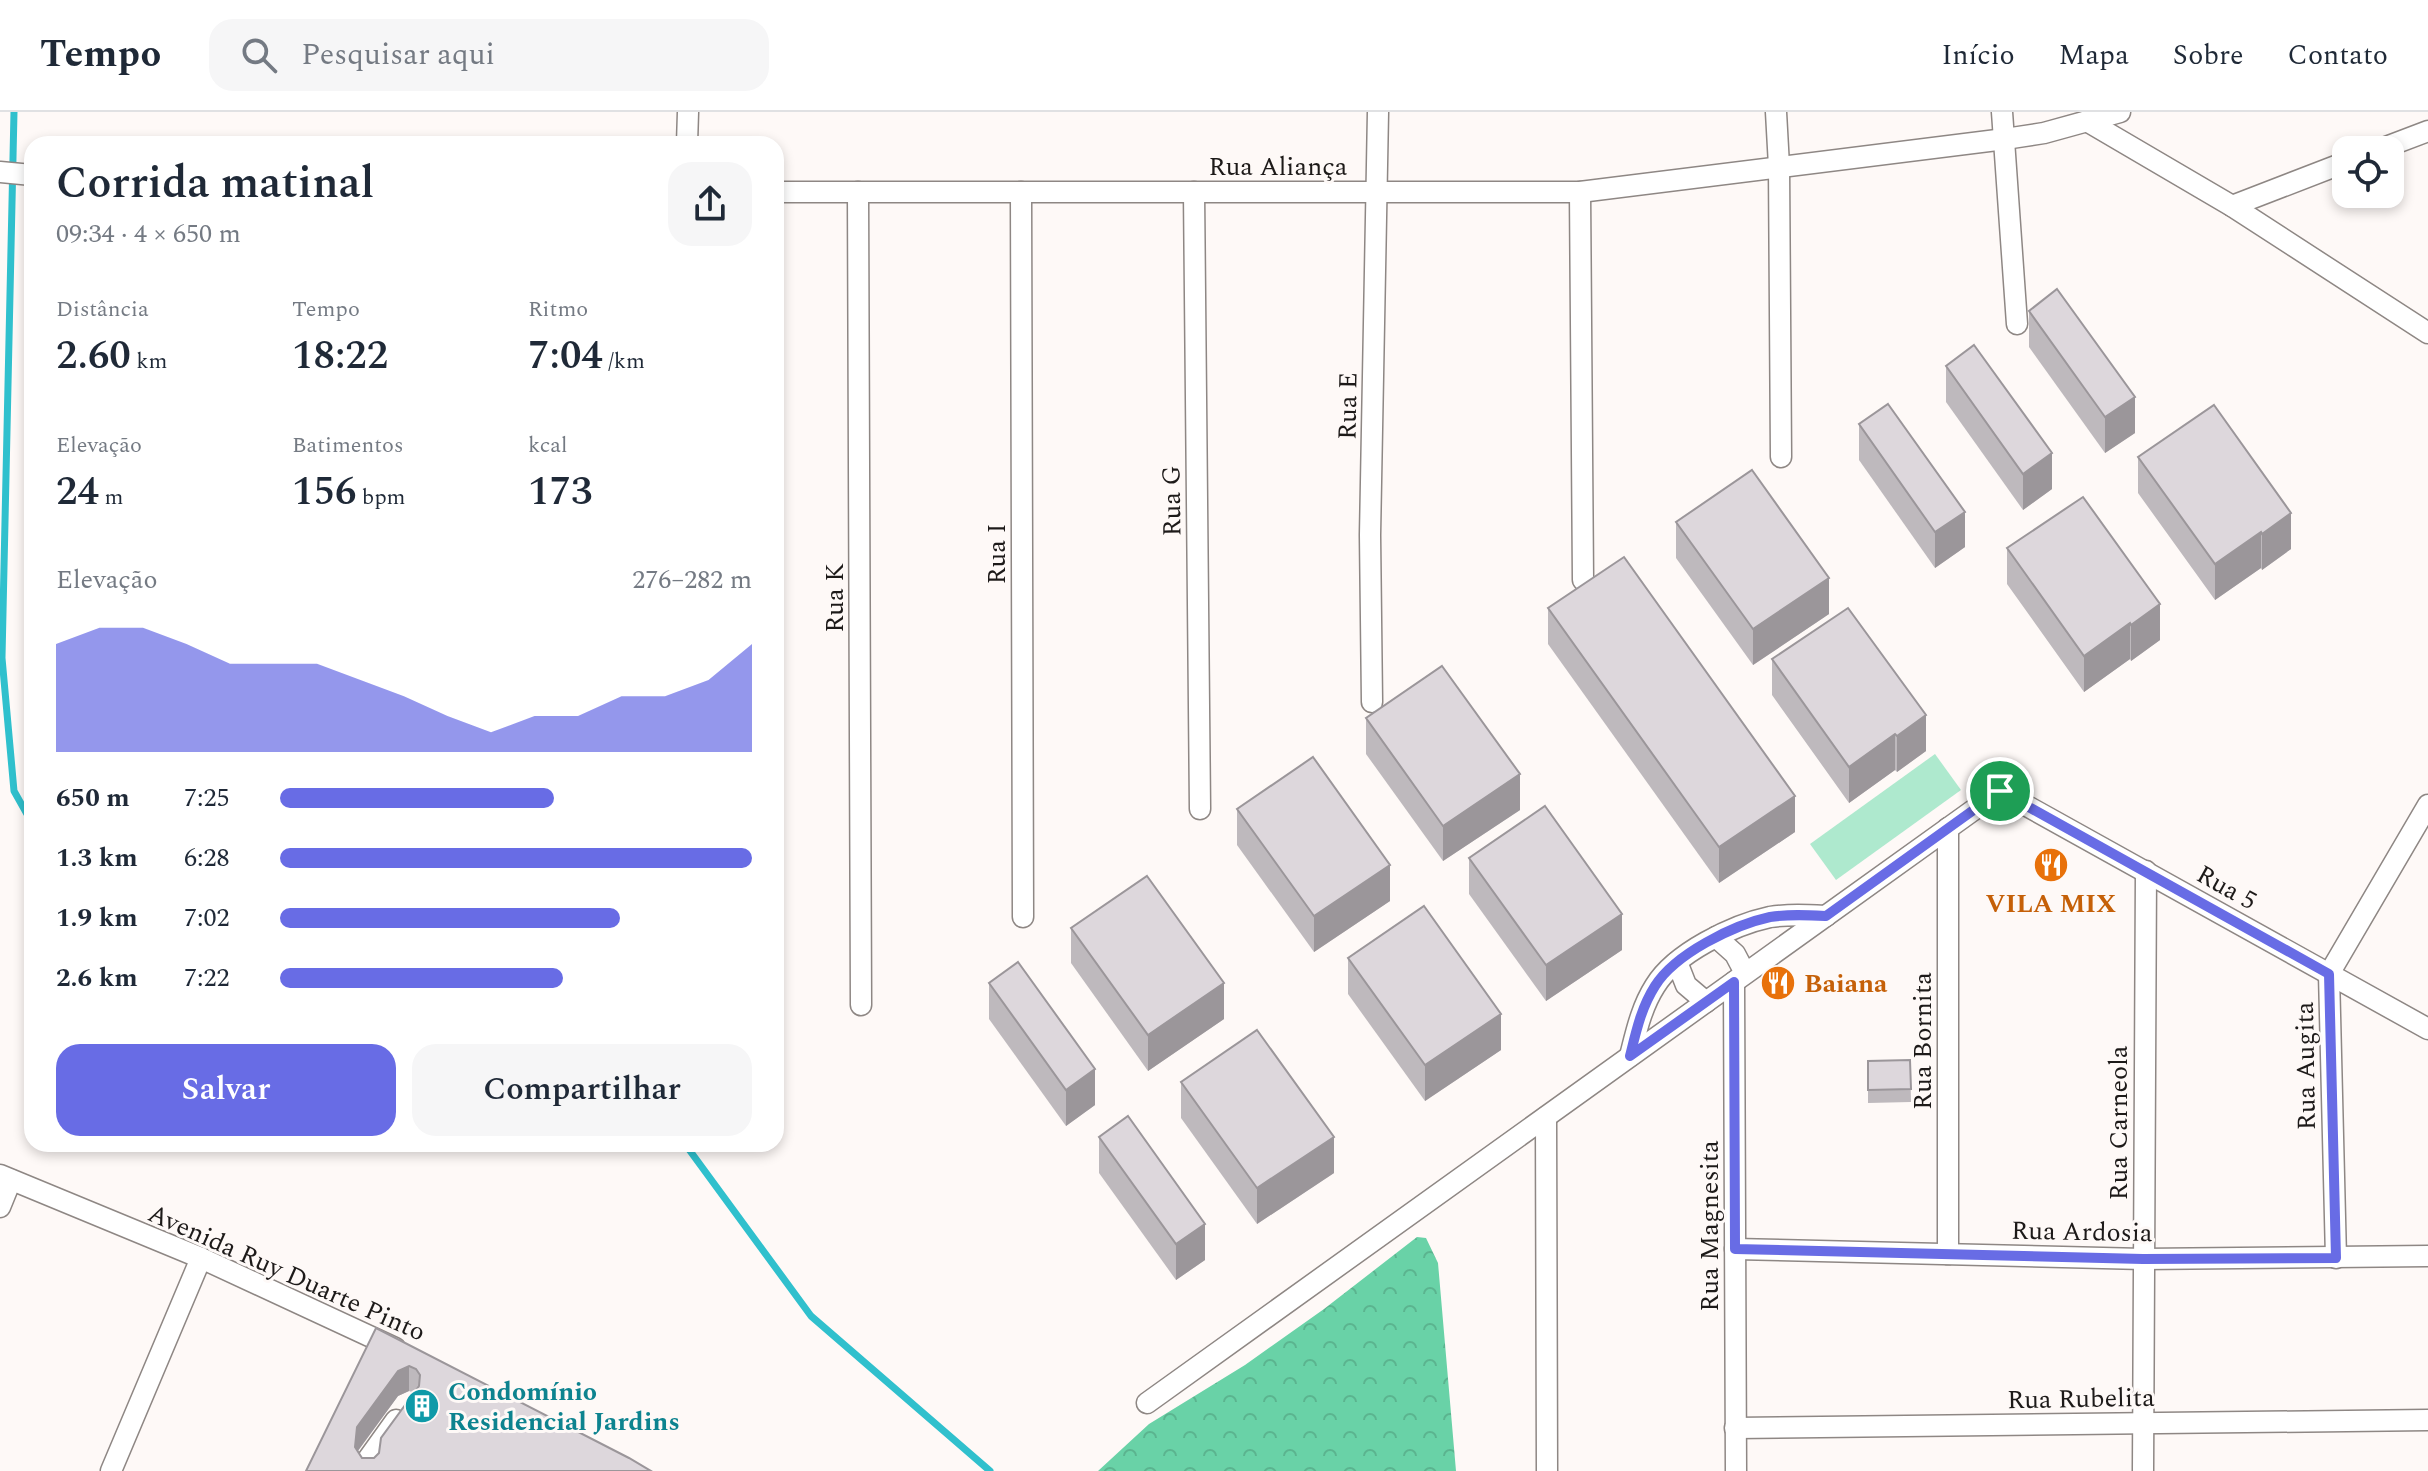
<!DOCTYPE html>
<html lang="pt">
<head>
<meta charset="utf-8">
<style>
  :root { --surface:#fff; --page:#f6f6f7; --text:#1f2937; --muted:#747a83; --line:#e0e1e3; --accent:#686ce5 }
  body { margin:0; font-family:Spectral,serif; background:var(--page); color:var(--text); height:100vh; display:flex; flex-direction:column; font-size:30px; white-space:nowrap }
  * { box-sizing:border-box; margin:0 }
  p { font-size:26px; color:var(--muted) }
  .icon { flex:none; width:44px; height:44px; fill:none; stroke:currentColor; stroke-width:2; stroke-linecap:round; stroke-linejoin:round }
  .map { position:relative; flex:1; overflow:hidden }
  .details { position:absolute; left:24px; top:24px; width:760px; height:1016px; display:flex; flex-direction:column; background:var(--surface); border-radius:24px; box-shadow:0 4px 12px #0003 }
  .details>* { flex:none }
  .fabs { position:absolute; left:2332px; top:24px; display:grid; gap:16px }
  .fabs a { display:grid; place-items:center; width:72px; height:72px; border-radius:16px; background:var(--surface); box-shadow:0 4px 12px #0003; font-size:40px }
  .pin { position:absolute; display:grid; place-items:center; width:68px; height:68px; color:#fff; margin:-34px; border:4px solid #fff; border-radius:50%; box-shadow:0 2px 8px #0007 }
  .round { display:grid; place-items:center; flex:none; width:84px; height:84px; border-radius:24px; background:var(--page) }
  .summary { display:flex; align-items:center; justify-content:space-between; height:136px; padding:0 32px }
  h1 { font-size:44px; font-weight:600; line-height:60px }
  .metrics { display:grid; grid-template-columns:repeat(3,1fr); gap:12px; height:136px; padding:8px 32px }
  .metrics div { display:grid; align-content:center }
  .metrics b { font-size:40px; font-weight:600 }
  .metrics small { font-size:22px; font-weight:400 }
  .metrics p { font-size:22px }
  .chart { height:224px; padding:16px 32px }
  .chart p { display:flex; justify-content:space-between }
  .chart svg { width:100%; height:144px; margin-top:8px; fill:var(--accent); opacity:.7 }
  .cta { display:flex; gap:16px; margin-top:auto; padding:16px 32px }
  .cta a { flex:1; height:92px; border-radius:24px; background:var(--accent); color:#fff; font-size:32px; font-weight:600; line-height:92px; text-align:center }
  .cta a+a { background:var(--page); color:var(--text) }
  ul { padding:0 32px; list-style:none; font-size:26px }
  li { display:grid; grid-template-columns:128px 96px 1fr; align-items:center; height:60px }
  li i { height:20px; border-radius:10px; background:var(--accent) }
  header { display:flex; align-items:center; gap:48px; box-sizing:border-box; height:112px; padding:0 40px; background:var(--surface); border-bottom:2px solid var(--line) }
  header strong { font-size:38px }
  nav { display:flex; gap:44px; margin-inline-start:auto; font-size:28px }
  .search { width:560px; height:72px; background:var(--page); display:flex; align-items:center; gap:20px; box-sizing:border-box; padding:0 28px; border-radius:24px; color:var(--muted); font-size:30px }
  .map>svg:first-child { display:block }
  .forest { fill:url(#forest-crowns) }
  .park { fill:#aee9ce }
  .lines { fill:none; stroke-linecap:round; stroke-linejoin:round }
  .stream { stroke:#30c0cd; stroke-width:7 }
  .street-casing { stroke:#8e8784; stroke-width:23 }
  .street { stroke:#fff; stroke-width:20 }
  .wall { fill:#beb9bd; fill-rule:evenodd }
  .shaded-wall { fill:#9b969a }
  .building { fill:#ddd7dc; stroke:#9b969a; stroke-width:2; fill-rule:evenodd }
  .route-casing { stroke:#fff; stroke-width:16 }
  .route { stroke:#686ce5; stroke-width:10 }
  .labels { text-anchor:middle; stroke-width:6; stroke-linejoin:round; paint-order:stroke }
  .street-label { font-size:26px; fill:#1d1a19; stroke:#fef9f7 }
  .food-label { font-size:26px; font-weight:bold; fill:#c56008; stroke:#fef9f7 }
  .culture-label { font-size:26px; font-weight:bold; fill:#0d838f; stroke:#fef9f7; text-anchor:start }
</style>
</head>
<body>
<header>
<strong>Tempo</strong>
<div class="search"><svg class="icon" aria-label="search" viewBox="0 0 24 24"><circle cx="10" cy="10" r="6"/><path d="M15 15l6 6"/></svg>Pesquisar aqui</div>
<nav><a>Início</a><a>Mapa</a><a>Sobre</a><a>Contato</a></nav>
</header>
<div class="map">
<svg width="2428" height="1359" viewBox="0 0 2428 1359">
  <defs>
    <pattern id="forest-crowns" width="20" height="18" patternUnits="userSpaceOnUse" patternTransform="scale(2)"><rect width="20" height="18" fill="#69d2a7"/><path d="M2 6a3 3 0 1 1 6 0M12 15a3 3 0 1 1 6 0" fill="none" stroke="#5bb48f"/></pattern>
  </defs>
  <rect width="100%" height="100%" fill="#fef9f7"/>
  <polygon class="forest" points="1417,1125 1426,1126 1438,1151 1456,1359 1098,1359 1149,1312 1245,1253 1324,1197"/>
  <polygon class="park" points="1935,642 1961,678 1836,768 1810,732"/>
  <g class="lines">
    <g class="stream">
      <polyline points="14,0 2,546 14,679 32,711"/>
      <polyline points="685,1032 811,1204 990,1359"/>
    </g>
    <g class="street-casing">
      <g id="street">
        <polyline points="1776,0 1779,54 1781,345"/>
        <polyline points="2002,0 2017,212"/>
        <polyline points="2087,9 2232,94 2428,221"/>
        <polyline points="687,32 688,0"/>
        <polyline points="2378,38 2428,19"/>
        <polyline points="0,60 32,63"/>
        <polyline points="776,80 1580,80 2005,27 2044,21 2120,0"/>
        <polyline points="858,80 861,893"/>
        <polyline points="1021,80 1023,805"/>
        <polyline points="1194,80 1200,697"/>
        <polyline points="1580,80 1583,468"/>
        <polyline points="2232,94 2346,50"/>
        <polyline points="1372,590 1370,423 1378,0"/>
        <polyline points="1716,825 1735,842 1745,861"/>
        <polyline points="1677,850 1686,873 1706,890"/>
        <polyline points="1734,870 1736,1359"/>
        <path d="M 1630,944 C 1636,921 1641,896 1655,874 C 1675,841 1733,813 1770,805 C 1789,802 1807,803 1826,804"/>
        <polyline points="1546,1005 1547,1359"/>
        <polyline points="0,1063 201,1146 395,1236"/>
        <polyline points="0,1095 11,1068"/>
        <polyline points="1735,1137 2143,1147 2428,1144"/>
        <polyline points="1948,1142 1948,716"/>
        <polyline points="2336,1146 2329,862 2428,693"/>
        <polyline points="1147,1291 2000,679 2428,917"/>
        <polyline points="1735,1316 2428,1308"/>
        <polyline points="111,1359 201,1146"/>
        <polyline points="368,1359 368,1347 396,1308"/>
        <polyline points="2143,1359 2146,759"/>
      </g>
    </g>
    <use href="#street" class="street"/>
  </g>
  <g class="wall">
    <polygon points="2029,199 2135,321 2105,341 2029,235"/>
    <polygon points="1946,254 2052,377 2023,398 1946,290"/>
    <polygon points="1859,312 1965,435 1935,456 1859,348"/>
    <polygon points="2138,345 2291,437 2262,458 2261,456 2215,488 2138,381"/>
    <polygon points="1676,410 1829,502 1753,553 1676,446"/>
    <polygon points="2007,436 2160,528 2131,549 2130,547 2084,580 2007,472"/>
    <polygon points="1548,496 1795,720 1719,771 1548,532"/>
    <polygon points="1772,547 1926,639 1897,660 1895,658 1849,691 1772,583"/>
    <polygon points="1366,606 1520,698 1443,749 1366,642"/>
    <polygon points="1237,697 1390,789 1314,840 1237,733"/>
    <polygon points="1469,746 1622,838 1546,889 1469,782"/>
    <polygon points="1071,816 1224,907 1148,959 1071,851"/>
    <polygon points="1348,846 1501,938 1425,989 1348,882"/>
    <polygon points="989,871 1095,993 1066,1014 989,907"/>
    <polygon points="1910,948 1911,990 1868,991 1868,949"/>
    <polygon points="1181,970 1334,1061 1257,1112 1181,1006"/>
    <polygon points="1099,1025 1205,1148 1176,1168 1099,1061"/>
    <path d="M 376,1216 L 651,1359 L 306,1359 ZM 409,1279 L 414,1281 L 379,1341 L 374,1346 L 362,1346 L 358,1339 L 398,1284 Z"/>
  </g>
  <g class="shaded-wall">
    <polygon points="2135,285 2135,321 2105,341 2105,305"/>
    <polygon points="2052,341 2052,377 2023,398 2023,362"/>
    <polygon points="1965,400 1965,435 1935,456 1935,420"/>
    <polygon points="2291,401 2291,437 2262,458 2262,422"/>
    <polygon points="2261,420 2261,456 2215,488 2215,452"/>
    <polygon points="1829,466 1829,502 1753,553 1753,517"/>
    <polygon points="2160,492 2160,528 2131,549 2131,513"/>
    <polygon points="2130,511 2130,547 2084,580 2084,544"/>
    <polygon points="1926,603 1926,639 1897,660 1897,624"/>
    <polygon points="1895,622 1895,658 1849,691 1849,655"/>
    <polygon points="1520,662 1520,698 1443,749 1443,714"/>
    <polygon points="1795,684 1795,720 1719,771 1719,735"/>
    <polygon points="1390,753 1390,789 1314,840 1314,804"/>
    <polygon points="1622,802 1622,838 1546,889 1546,853"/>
    <polygon points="1224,871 1224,907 1148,959 1148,923"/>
    <polygon points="1501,902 1501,938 1425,989 1425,953"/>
    <polygon points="1095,957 1095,993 1066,1014 1066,978"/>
    <polygon points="1334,1025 1334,1061 1257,1112 1257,1076"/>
    <polygon points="1205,1112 1205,1148 1176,1168 1176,1132"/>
    <polygon points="409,1254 409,1279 398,1284 357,1340 355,1335 357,1315 398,1259"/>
  </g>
  <g class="building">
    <polygon points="2057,177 2135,285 2105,305 2029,199"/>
    <polygon points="1974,233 2052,341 2023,362 1946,254"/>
    <polygon points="1888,292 1965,400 1935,420 1859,312"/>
    <polygon points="2214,293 2291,401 2262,422 2261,420 2215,452 2138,345"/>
    <polygon points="1752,358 1829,466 1753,517 1676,410"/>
    <polygon points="2083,385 2160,492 2131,513 2130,511 2084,544 2007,436"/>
    <polygon points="1624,445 1795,684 1719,735 1548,496"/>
    <polygon points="1848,496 1926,603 1897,624 1895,622 1849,655 1772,547"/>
    <polygon points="1442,554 1520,662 1443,714 1366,606"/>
    <polygon points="1313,645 1390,753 1314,804 1237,697"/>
    <polygon points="1545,694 1622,802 1546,853 1469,746"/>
    <polygon points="1147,764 1224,871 1148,923 1071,816"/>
    <polygon points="1424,794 1501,902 1425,953 1348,846"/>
    <polygon points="1018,850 1095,957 1066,978 989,871"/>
    <polygon points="1257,918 1334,1025 1257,1076 1181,970"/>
    <polygon points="1910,948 1911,977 1868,978 1868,949"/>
    <polygon points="1128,1004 1205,1112 1176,1132 1099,1025"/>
    <path d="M 376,1216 L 629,1346 L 651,1359 L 306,1359 ZM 409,1254 L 416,1257 L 420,1263 L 419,1274 L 381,1326 L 379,1341 L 374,1346 L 362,1346 L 355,1335 L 357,1315 L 398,1259 Z"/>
  </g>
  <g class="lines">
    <g class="route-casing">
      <path id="route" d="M 2000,679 L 2329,862 L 2336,1146 L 2143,1147 L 1735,1137 L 1734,870 L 1630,944 C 1636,920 1641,896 1655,874 C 1675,842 1733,813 1770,805 C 1789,802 1807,803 1826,804 Z"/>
    </g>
    <use href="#route" class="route"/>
  </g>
  <defs>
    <g id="restaurant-disc" transform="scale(1.8)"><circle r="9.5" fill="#e8710a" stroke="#fef9f7"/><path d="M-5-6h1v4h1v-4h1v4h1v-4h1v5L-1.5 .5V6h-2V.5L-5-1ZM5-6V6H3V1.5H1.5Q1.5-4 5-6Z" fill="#fff"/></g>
    <g id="building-disc" transform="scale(1.8)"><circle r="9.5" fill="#0f9aa8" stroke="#fef9f7"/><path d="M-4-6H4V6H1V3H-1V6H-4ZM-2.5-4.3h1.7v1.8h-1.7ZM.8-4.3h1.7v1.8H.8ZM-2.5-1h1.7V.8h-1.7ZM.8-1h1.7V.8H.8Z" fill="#fff"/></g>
  </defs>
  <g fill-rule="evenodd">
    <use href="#restaurant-disc" x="2051" y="753"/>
    <use href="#restaurant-disc" x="1778" y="871"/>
    <use href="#building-disc" x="422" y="1294"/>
  </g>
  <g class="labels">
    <g class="street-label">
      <text x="1278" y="63">Rua Aliança</text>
      <text transform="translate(1347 294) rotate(-89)" y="9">Rua E</text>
      <text transform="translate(1171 389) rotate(-91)" y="9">Rua G</text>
      <text transform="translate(996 442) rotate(-90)" y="9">Rua I</text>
      <text transform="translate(834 486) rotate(-90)" y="9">Rua K</text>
      <text transform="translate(2227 775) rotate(29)" y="9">Rua 5</text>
      <text transform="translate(1922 929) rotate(-90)" y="9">Rua Bornita</text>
      <text transform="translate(2305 954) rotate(-91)" y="9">Rua Augita</text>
      <text transform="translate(2118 1011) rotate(-90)" y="9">Rua Carneola</text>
      <text transform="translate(1709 1114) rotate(-90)" y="9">Rua Magnesita</text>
      <text transform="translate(2082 1119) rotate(1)" y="9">Rua Ardosia</text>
      <text transform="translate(287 1160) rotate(24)" y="9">Avenida Ruy Duarte Pinto</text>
      <text transform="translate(2081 1286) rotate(-1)" y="9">Rua Rubelita</text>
    </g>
    <g class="food-label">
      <text x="2051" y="800">VILA MIX</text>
      <text x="1804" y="880" text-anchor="start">Baiana</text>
    </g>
    <g class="culture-label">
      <text x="448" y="1288">Condomínio<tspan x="448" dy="30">Residencial Jardins</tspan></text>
    </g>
  </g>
</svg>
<div class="fabs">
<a><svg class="icon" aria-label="locate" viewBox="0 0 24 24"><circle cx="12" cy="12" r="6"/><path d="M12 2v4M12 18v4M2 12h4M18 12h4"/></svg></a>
</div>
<div class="pin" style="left:2000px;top:679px;background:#1e9e55"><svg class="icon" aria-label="arrive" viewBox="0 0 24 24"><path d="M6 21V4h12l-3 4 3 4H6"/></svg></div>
<section class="details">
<div class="summary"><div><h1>Corrida matinal</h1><p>09:34 · 4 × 650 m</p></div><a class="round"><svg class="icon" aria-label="share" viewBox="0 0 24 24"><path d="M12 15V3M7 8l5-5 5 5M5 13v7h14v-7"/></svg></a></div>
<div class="metrics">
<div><p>Distância</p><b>2.60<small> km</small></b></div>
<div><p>Tempo</p><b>18:22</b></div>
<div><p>Ritmo</p><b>7:04<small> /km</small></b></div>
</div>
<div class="metrics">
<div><p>Elevação</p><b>24<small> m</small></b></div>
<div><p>Batimentos</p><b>156<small> bpm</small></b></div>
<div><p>kcal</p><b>173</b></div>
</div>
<div class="chart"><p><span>Elevação</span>276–282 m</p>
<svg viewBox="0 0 160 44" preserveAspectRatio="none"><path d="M0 44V11L10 6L20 6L30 11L40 17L50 17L60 17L70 22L80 27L90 33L100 38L110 33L120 33L130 27L140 27L150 22L160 11V44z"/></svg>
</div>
<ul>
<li><b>650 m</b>7:25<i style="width:58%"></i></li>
<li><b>1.3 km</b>6:28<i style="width:100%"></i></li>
<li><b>1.9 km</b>7:02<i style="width:72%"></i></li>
<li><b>2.6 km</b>7:22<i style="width:60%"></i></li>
</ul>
<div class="cta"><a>Salvar</a><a>Compartilhar</a></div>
</section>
</div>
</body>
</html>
